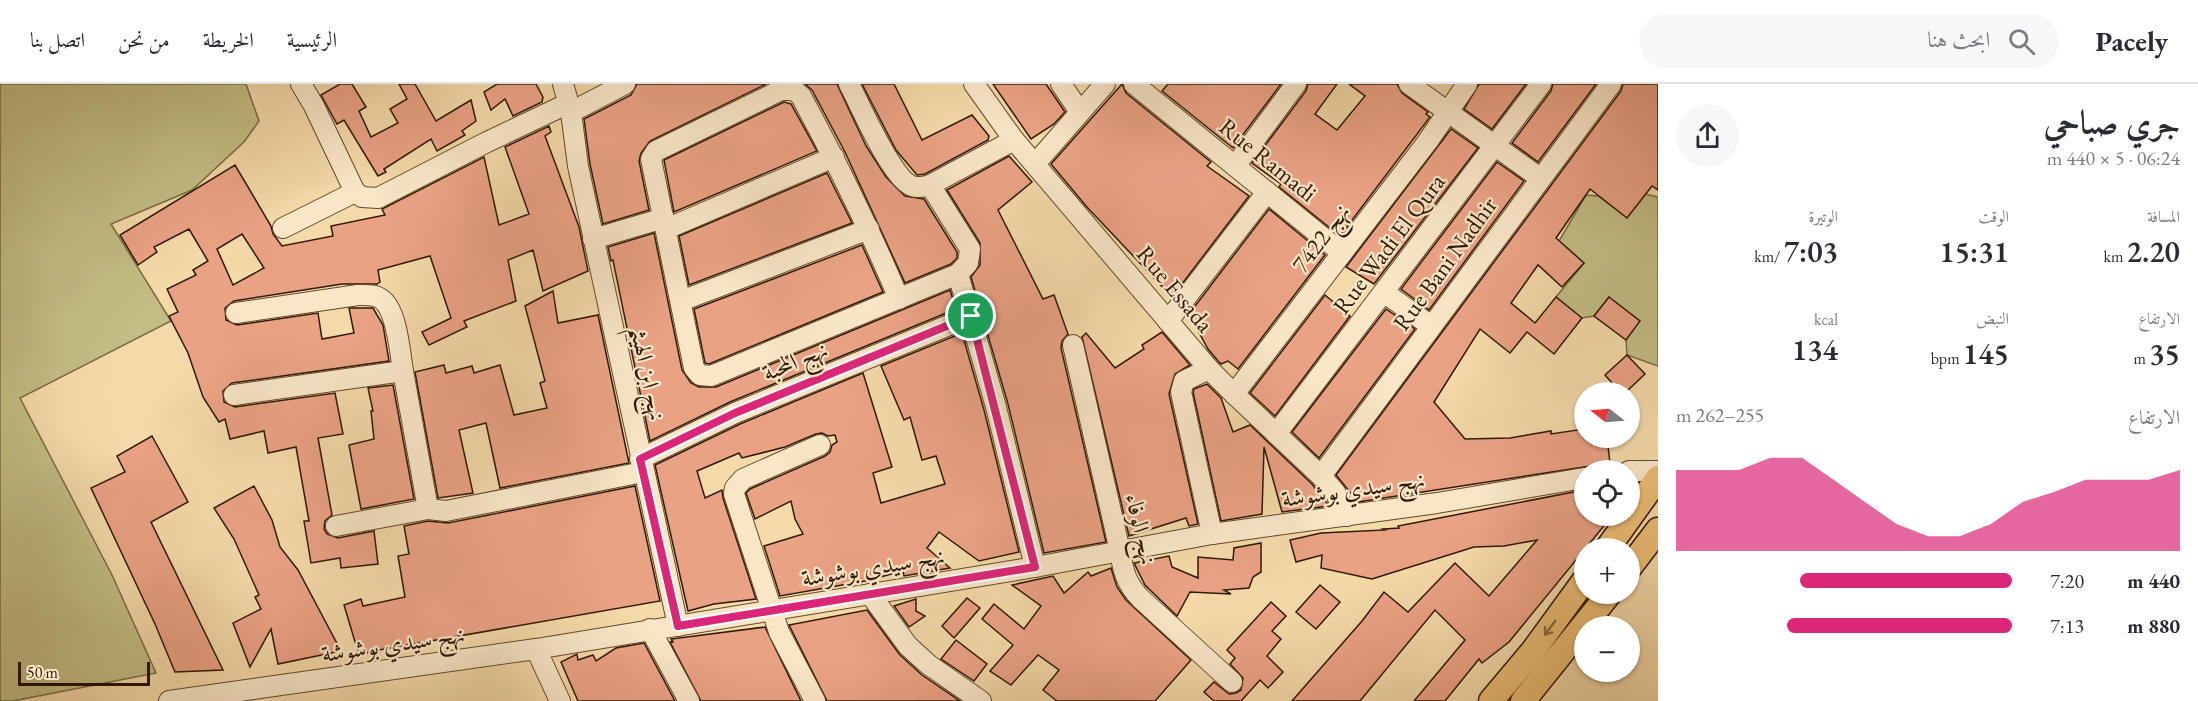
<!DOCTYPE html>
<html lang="ar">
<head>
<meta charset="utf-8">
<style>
  :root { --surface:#fff; --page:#f7f7f7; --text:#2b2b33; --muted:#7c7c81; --line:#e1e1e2; --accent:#db2777 }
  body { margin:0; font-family:"EB Garamond",Amiri,serif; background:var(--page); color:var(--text); direction:rtl; height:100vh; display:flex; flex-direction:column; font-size:22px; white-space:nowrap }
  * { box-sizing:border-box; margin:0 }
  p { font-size:20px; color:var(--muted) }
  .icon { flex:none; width:33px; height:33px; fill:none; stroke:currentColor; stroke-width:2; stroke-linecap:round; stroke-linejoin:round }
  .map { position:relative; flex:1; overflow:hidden; direction:ltr }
  .details { display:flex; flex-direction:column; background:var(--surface); width:540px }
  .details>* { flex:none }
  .needle { width:39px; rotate:287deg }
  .fabs { position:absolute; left:1574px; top:298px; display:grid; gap:12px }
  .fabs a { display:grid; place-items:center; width:66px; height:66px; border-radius:50%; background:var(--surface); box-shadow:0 2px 4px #0004; font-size:30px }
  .scale { position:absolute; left:18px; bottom:15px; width:132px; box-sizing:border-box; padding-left:6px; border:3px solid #301901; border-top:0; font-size:16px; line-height:21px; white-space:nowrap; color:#301901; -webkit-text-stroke:4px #f8e6c7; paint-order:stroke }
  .pin { position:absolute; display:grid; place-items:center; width:51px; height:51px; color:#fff; margin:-26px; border:3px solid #fff; border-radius:50%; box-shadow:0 2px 6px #0007 }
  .round { display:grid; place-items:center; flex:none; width:63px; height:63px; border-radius:32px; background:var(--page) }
  .summary { display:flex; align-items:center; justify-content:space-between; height:102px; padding:0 18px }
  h1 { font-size:33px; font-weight:600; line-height:45px }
  .figures { display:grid; grid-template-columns:repeat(3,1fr); gap:9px; height:102px; padding:6px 18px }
  .figures div { display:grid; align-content:center }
  .figures b { font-size:30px; font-weight:600 }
  .figures small { font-size:16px; font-weight:400 }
  .figures p { font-size:16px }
  .chart { height:168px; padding:12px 18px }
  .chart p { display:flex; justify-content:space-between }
  .chart svg { width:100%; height:108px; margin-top:6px; fill:var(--accent); opacity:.7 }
  ul { padding:0 18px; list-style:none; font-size:20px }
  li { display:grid; grid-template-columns:96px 72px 1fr; align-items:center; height:45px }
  li i { height:15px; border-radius:8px; background:var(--accent) }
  header { display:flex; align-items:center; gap:36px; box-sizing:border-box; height:84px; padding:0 30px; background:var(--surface); border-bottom:2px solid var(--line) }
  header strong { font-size:28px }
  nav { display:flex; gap:33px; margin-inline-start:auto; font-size:21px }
  .search { width:420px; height:54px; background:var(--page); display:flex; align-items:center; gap:15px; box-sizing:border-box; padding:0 21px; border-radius:33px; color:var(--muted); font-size:22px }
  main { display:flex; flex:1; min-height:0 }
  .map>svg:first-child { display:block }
  .green { fill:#c2bd84; stroke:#796b42; stroke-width:1.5 }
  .building { fill:#eaa285; stroke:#301901; stroke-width:1.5; fill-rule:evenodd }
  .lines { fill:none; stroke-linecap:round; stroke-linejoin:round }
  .minor-casing { stroke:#61492b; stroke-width:22 }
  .major-casing { stroke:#301901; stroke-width:27 }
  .minor { stroke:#f8e6c7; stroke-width:20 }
  .major { stroke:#eabc74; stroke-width:24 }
  .oneway { stroke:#8d6a3a }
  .route-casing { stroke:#fff; stroke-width:12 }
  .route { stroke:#db2777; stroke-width:8 }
  .labels { text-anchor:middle; stroke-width:4.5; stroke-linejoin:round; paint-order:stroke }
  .street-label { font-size:24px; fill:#301901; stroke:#f8e6c7 }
</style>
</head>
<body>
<header>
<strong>Pacely</strong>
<div class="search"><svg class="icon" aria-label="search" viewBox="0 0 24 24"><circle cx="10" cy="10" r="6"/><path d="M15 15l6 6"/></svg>ابحث هنا</div>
<nav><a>الرئيسية</a><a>الخريطة</a><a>من نحن</a><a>اتصل بنا</a></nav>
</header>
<main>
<section class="details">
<div class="summary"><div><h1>جري صباحي</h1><p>06:24 · 5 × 440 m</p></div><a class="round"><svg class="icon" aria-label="share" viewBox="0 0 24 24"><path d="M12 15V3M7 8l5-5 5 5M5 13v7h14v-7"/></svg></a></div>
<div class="figures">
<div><p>المسافة</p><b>2.20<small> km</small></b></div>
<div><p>الوقت</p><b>15:31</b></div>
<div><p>الوتيرة</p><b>7:03<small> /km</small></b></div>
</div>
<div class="figures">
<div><p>الارتفاع</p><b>35<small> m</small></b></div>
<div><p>النبض</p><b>145<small> bpm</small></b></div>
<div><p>kcal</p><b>134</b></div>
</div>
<div class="chart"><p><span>الارتفاع</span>255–262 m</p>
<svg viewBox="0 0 160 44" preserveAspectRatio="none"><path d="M0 44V11L10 11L20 11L30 6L40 6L50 15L60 24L70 33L80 38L90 38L100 33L110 24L120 20L130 15L140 15L150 15L160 11V44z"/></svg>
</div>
<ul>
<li><b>440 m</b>7:20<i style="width:63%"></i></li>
<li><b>880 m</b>7:13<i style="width:67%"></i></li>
</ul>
</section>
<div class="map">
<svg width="1658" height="617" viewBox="0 0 1658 617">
  <rect width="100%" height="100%" fill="#f4d9a9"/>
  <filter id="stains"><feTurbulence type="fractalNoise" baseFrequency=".00333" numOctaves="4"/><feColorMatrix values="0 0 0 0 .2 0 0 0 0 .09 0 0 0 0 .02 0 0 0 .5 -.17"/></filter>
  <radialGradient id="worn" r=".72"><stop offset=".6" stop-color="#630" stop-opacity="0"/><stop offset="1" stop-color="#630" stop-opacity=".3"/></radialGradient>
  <g class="green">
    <polygon points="0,0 246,0 259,37 244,58 192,106 111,140 171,237 20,314 112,491 156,589 13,617 0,617"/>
    <polygon points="1645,110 1658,113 1658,282 1627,271 1626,256 1609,213 1594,232 1582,234 1556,213 1584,179 1559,157 1586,111 1598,112 1627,133"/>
  </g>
  <g class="building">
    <polygon points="340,0 352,0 366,23 359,27 371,53 398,39 390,25 407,15 399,0 415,0 436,37 471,16 476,37 462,47 465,51 437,67 431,55 384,85 386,88 378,92 344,36 337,40 321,11"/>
    <polygon points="497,0 536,0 543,13 542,18 513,32 505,15 491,26 484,8"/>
    <polygon points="637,0 766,0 650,57 641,69 639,77 649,126 603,140 590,80 584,35 631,11"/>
    <polygon points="805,0 837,0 866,62 886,93 905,112 924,115 957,168 957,174 951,180 905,199 845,68 812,6"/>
    <polygon points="862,0 894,0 922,56 972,31 989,52 988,56 925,90 917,91 896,66"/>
    <polygon points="993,0 1046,0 1065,28 1054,40 1031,55"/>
    <polygon points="1122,0 1126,9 1211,78 1207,82 1249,112 1172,213 1086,122 1051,80"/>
    <polygon points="1168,0 1281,0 1233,64 1162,7"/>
    <polygon points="1308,0 1337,0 1315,30 1337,46 1365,12 1349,0 1397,0 1402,9 1428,28 1426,30 1430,33 1340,152 1279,103 1281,100 1252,79 1306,7"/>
    <polygon points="1479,0 1526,0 1492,45 1464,25"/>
    <polygon points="1553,0 1596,0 1538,78 1512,59 1551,7"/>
    <polygon points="1623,0 1658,0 1658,106 1652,102 1627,134 1590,105 1556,154 1584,179 1562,203 1538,181 1511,219 1535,239 1556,213 1582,234 1554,270 1527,248 1510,269 1480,245 1434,318 1465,355 1510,354 1551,347 1551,350 1584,345 1584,354 1607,354 1610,379 1358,418 1336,391 1621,7"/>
    <polygon points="784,18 791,20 817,67 674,128 664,76"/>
    <path d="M 549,42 L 551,48 L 545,52 L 579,143 L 588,187 L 543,207 L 533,166 L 508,176 L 516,217 L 464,237 L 467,243 L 429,261 L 422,248 L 451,234 L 430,172 L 378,186 L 380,198 L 377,200 L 342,200 L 234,217 L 225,224 L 226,236 L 237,241 L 318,229 L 322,255 L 354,249 L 349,224 L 373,224 L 383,241 L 389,277 L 232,299 L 223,307 L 224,318 L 235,323 L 335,309 L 343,350 L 318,354 L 332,431 L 325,437 L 324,445 L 327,450 L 338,454 L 374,447 L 378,480 L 341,484 L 340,474 L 311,479 L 304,437 L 309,437 L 296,363 L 268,369 L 264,347 L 230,355 L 225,335 L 219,338 L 203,313 L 188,269 L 169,232 L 178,228 L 167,205 L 196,191 L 193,186 L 208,177 L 189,145 L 154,163 L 157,168 L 138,181 L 120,151 L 235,81 L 271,142 L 273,150 L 282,162 L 333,152 L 331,142 L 385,131 L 382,125 L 484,73 L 499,141 L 529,130 L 505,63 ZM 242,150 L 264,184 L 233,201 L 217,165 Z"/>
    <polygon points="1451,45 1478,64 1374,200 1346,183"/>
    <polygon points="1009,72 1032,98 998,126 1043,215 1054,211 1068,250 1062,257 1061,264 1106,458 1044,469 1008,320 971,193 980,181 980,159 947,106"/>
    <polygon points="1497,78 1524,97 1429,226 1401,205"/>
    <polygon points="827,89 852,139 689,201 679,152"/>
    <polygon points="1269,125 1325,171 1238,285 1228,277 1221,280 1218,277 1208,265 1189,230"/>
    <polygon points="654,149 682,286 691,299 699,303 716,303 950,206 956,225 730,318 650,357 613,176 611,177 608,163"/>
    <polygon points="862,161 883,208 709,280 705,279 694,225"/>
    <polygon points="553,207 558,239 598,231 629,379 500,404 486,339 459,346 473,409 438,414 415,288 444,281 446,289 472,282 474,289 500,281 514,331 547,324 540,299 545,297 525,222"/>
    <polygon points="1325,211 1350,232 1275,332 1250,309"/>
    <polygon points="1609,213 1640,237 1626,256 1594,232"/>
    <polygon points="1386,225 1415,245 1319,374 1292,348"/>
    <polygon points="1162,248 1190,281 1175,290 1169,310 1198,440 1189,442 1186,434 1129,452 1082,253 1086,249 1115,284 1144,265 1142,261"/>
    <polygon points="962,249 984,326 1019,468 979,477 939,448 927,464 950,484 904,492 903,487 865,497 780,512 764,462 803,450 795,435 791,417 755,435 746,409 750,405 825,372 830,368 832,361 837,358 835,351 828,352 822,349 816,350 785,363 742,374 739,369 697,387 705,414 722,406 723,414 756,515 714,520 688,527 655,381 740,340 863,289 892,383 873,389 881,419 945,400 936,372 922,376 910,333 904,336 881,282"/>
    <polygon points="1627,271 1645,290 1625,309 1621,309 1605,291"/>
    <polygon points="1207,300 1221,314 1233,348 1250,341 1312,400 1329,422 1282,428 1264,363 1262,430 1221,437 1193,308 1194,305"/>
    <polygon points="393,301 414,415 361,425 349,361 374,355 371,327 373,327 368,304"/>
    <polygon points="152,352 188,418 151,438 223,586 175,588 155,540 91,404 125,388 117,372"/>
    <polygon points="254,402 272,436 280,463 298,486 341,567 278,580 271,545 250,583 233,539 261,525 255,513 259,511 234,455 214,424"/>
    <polygon points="635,402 660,517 373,567 359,571 344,521 361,515 363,522 405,513 398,472 409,470 404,442 428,437 448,439"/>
    <polygon points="1584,406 1584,432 1612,432 1509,558 1482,579 1479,575 1445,617 1414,617 1465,556 1435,526 1360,617 1292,617 1362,537 1384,508 1408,528 1455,479 1489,512 1537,456 1504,462 1474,463 1372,495 1321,484 1322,471 1296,478 1290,456 1321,449 1385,446 1383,445 1399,444 1398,442"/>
    <polygon points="1261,459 1261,488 1253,493 1249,504 1224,506 1231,510 1190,508 1177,532 1145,501 1134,479 1169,472 1172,483 1198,494 1198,473 1233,476 1234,464"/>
    <polygon points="1111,484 1117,503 1126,516 1191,576 1155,617 1057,617 1043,606 1059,586 1038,571 1011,601 990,587 1013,561 982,535 994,520 1024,545 1041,522 1012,501 1053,492 1064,509 1088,488 1091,492"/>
    <polygon points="1320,501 1340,518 1316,545 1296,528"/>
    <polygon points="967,514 980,524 954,554 942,542"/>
    <polygon points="916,515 916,527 925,532 909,543 894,522"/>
    <polygon points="1271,518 1286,532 1272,547 1281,555 1267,572 1283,588 1268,604 1260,596 1241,617 1214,617 1204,608 1214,598 1229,610 1236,609 1241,606 1243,594 1230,580 1235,574 1227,566"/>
    <polygon points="867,526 900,571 922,591 960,617 827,617 789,541"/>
    <polygon points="765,543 801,617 701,617 670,558 673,558 671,555"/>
    <polygon points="956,556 987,580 974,597 941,575"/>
    <polygon points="644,559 675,617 578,617 561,578 577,570 578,576 593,571 596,577 616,564"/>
  </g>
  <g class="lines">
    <g class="minor-casing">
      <g id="minor">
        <polyline points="301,0 314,22 355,108"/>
        <polyline points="563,0 571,28"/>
        <polyline points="625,0 571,28 578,82 678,542"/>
        <path d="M 849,0 C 861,22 891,94 912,102 C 918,104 924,103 930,101 L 1014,56"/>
        <polyline points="974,0 1014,56 1209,285 1234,310 1321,392 1335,408 1347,432"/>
        <polyline points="1061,0 1080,28"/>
        <polyline points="1134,0 1342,169"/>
        <polyline points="1409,0 1540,94"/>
        <polyline points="1035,80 1105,0"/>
        <polyline points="1235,82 1296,0"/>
        <polyline points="283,144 355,108 362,113 378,114 487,58 569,19"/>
        <polyline points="666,145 834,73"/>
        <polyline points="593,155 664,134"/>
        <polyline points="958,190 996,323 1035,483"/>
        <polyline points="1385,209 1431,242"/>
        <path d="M 899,215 C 870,146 837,79 801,12 L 794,6 L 781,6 L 656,67 L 651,75 L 694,284 L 700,291 L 711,292 L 958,190 L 968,179 L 970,165 L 930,101"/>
        <polyline points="681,217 869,145"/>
        <path d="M 236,229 L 358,211 C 366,211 375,210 381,215 C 397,225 400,269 403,287"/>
        <polyline points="1168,237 1267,108"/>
        <path d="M 1073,261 L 1120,467 C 1123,487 1126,499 1140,514 L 1232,598"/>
        <polyline points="1209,285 1184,297 1181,308 1212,450"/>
        <polyline points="1234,310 1428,57 1467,0"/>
        <polyline points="234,311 403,287 428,425"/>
        <polyline points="1276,350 1541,0"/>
        <polyline points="640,375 735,329 971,232"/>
        <polyline points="1629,387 1658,387"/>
        <polyline points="1321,392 1611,0"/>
        <polyline points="336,442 428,425 446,427 643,388"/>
        <polyline points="870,510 908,562 929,581 981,617"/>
        <polyline points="650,545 689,617"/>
        <polyline points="536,565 560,617"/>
        <polyline points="169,617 536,565 1035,483 1212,450 1437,419 1584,394"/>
        <polyline points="815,617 779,548 734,410 735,404 743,395 820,361"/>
      </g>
    </g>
    <g class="major-casing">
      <g id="major">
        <polyline points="1607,465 1658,394"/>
        <polyline points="1629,484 1658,446"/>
        <polyline points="1491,617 1533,567 1584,497"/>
        <polyline points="1523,617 1609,510"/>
      </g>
    </g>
    <use href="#minor" class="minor"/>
    <use href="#major" class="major"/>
  </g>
  <defs><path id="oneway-shaft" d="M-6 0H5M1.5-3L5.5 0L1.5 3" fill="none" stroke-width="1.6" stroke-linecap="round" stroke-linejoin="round" transform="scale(1.5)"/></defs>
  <use class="oneway" href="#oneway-shaft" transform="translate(1550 544) rotate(126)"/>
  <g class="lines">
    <g class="route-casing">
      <polygon id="route" points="971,232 1035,483 678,542 640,375 735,329"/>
    </g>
    <use href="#route" class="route"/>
  </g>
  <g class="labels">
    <g class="street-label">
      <text transform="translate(1268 76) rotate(39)" y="8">Rue Ramadi</text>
      <text transform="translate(1321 154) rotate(-53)" y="8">نهج 7422</text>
      <text transform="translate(1389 160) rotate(-53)" y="8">Rue Wadi El Qura</text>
      <text transform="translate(1445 180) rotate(-54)" y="8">Rue Bani Nadhir</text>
      <text transform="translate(1175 205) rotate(50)" y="8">Rue Essada</text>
      <text transform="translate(795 277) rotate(-22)" y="8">نهج المحبة</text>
      <text transform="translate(648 289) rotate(78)" y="8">نهج ابن الهيثم</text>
      <text transform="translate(1353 405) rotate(-8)" y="8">نهج سيدي بوشوشة</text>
      <text transform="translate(1141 445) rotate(77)" y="8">نهج الوفاء</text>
      <text transform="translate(873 483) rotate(-9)" y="8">نهج سيدي بوشوشة</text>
      <text transform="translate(393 560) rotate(-8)" y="8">نهج سيدي بوشوشة</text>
    </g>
  </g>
  <rect width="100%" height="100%" filter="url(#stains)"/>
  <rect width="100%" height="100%" fill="url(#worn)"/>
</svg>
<div class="fabs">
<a><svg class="needle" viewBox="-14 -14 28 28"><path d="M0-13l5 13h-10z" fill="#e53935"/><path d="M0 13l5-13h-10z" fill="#7c7c81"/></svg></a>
<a><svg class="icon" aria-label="locate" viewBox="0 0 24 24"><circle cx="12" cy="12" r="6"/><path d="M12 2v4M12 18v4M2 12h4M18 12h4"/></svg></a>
<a>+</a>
<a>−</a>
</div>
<div class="scale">50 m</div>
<div class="pin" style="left:971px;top:232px;background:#1e9e55"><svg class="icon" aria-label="arrive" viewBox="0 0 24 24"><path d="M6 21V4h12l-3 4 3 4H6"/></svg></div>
</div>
</main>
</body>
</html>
